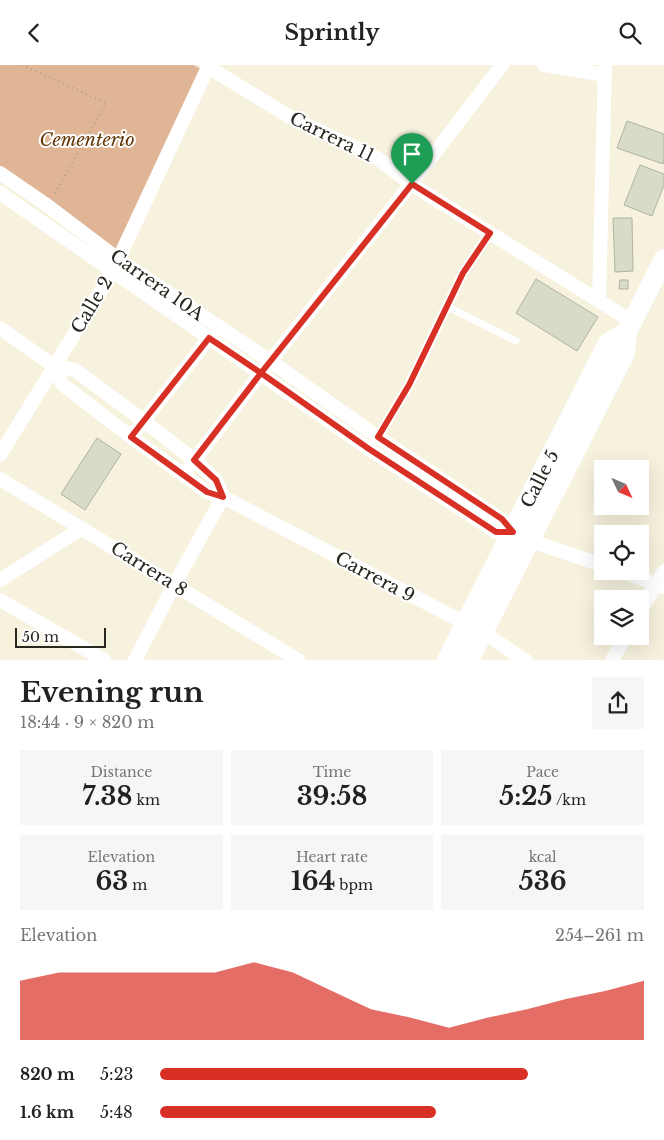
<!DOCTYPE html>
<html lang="en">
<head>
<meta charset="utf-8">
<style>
  :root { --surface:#fff; --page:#f6f6f6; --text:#222; --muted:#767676; --accent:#d93025 }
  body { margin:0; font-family:"Libre Baskerville",serif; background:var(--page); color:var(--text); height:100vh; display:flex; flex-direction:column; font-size:19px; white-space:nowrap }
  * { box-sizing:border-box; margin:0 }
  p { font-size:16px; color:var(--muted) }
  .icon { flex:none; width:28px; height:28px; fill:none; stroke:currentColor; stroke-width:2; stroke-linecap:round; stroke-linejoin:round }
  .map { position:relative; height:595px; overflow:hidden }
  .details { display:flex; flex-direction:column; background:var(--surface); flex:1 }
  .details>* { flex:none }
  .needle { width:32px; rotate:134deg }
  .fabs { position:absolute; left:594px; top:395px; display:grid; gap:10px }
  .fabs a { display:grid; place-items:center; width:55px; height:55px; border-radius:0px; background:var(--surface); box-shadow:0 5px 20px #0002; font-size:25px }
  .scale { position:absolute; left:15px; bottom:12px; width:91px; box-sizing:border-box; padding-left:5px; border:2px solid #282720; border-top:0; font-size:14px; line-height:18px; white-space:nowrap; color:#282720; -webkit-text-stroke:4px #fff; paint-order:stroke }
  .pin { position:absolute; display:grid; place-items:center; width:42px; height:42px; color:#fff; margin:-51px -21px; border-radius:50% 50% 50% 0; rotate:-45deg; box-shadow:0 0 5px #0007 }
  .pin .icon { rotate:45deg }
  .round { display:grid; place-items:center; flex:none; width:52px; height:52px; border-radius:0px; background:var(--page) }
  .summary { display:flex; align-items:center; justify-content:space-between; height:85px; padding:0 20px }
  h1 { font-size:28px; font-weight:700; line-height:38px }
  .stats { display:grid; grid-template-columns:repeat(3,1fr); gap:8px; height:85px; padding:5px 20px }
  .stats div { display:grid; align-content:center; border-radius:0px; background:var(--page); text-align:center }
  .stats b { font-size:25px; font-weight:700 }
  .stats small { font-size:14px; font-weight:400 }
  .stats p { font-size:14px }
  .chart { height:140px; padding:10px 20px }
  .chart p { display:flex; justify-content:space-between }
  .chart svg { width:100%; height:90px; margin-top:5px; fill:var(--accent); opacity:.7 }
  ul { padding:0 20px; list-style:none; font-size:16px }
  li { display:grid; grid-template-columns:80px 60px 1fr; align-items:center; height:38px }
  li i { height:12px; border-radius:6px; background:var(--accent) }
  header { display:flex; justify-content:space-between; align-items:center; height:65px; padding:0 20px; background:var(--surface); font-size:22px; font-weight:700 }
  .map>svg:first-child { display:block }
  .green { fill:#dfb595 }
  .building { fill:#d7dbc8; stroke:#afb3a1 }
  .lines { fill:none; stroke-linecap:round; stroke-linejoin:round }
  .path { stroke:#a6a394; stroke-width:2; stroke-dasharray:1 4; stroke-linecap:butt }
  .lane { stroke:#fff; stroke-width:7 }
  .street { stroke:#fff; stroke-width:14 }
  .secondary { stroke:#fff; stroke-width:20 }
  .route-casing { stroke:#fff; stroke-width:10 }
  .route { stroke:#d93025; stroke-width:6 }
  .labels { text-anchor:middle; stroke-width:4; stroke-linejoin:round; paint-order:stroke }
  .street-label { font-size:18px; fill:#282720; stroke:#fff }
  .park-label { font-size:18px; font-style:italic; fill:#633503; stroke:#fff }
</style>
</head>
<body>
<header><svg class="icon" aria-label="back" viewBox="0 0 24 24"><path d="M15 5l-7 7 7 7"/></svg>Sprintly<svg class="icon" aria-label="search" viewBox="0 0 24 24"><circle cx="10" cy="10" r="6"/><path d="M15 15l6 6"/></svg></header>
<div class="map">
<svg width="664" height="595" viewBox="0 0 664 595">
  <rect width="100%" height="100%" fill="#f6f2de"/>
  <polygon class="green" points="0,0 193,0 204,5 116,186 0,103"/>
  <g class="building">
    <polygon points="627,56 664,69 664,95 663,99 617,83"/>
    <polygon points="640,100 664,109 664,120 652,151 624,140"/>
    <polygon points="613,153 632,153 633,206 615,207"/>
    <polygon points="536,214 598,252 577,286 516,248"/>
    <polygon points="620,215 628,215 628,224 619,224"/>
    <polygon points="97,373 121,389 85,445 61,429"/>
  </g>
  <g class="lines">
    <polyline class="path" points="22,0 106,38 54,130"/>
    <g class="lane">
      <polyline points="446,241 516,276"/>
      <polyline points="369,384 384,363 409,320 463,208 491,168"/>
    </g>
    <g class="street">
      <polyline points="544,0 605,10"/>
      <polyline points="208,2 290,52 377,93 411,119 633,257"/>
      <polyline points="0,108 48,141 118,194 270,296 378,372 502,455 513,467"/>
      <polyline points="0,128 369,384 496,467 513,467 531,476 602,500"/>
      <polyline points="599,236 605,0"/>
      <polyline points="0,263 55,302 75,305 144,356 194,395 216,415 223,432"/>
      <polyline points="55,302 62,319 131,372 207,427 223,432 484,568 525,595"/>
      <polyline points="131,372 214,267"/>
      <polyline points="0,390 113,206 209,0"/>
      <polyline points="184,409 261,308 411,119 502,0"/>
      <polyline points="0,414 298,595"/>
      <polyline points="620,506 664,522"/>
      <polyline points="0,515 82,463"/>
      <polyline points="0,535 104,595"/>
      <polyline points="640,547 664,506"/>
      <polyline points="135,595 174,520 223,432"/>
      <polyline points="612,595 626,571"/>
    </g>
    <g class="secondary">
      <polyline points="447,595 608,278 627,267"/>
      <polyline points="469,595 625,288 627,267 664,194"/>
    </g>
  </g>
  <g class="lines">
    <g class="route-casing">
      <polyline id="route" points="412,119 261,308 194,395 216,415 223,432 207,427 131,372 209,273 261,308 369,384 496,467 513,467 502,454 378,372 409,320 463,208 490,168 412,119"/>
    </g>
    <use href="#route" class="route"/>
  </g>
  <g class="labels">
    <g class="street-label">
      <text transform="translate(332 72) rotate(26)" y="6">Carrera 11</text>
      <text transform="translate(157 220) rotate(35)" y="6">Carrera 10A</text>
      <text transform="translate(92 240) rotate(-59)" y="6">Calle 2</text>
      <text transform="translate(540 414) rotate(-63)" y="6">Calle 5</text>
      <text transform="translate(149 504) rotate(32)" y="6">Carrera 8</text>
      <text transform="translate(375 512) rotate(28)" y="6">Carrera 9</text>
    </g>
    <g class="park-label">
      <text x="87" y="81">Cementerio</text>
    </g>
  </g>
</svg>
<div class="fabs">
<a><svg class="needle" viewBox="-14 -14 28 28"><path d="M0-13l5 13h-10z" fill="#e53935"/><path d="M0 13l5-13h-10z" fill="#767676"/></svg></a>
<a><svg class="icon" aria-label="locate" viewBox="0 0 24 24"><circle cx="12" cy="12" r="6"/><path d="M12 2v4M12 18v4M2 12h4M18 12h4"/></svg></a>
<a><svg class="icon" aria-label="layers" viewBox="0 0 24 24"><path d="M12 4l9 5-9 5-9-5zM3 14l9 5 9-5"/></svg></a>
</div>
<div class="scale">50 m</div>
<div class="pin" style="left:412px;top:119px;background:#1e9e55"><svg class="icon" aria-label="arrive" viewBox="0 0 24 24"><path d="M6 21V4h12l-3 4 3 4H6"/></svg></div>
</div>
<section class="details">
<div class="summary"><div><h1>Evening run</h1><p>18:44 · 9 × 820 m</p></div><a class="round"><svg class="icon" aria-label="share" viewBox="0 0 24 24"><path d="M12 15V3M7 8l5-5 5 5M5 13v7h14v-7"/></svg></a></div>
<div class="stats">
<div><p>Distance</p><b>7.38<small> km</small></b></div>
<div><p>Time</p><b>39:58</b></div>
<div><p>Pace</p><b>5:25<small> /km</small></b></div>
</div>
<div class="stats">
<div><p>Elevation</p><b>63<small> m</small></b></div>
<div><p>Heart rate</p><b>164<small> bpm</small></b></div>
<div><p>kcal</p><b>536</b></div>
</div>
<div class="chart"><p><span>Elevation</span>254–261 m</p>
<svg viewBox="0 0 160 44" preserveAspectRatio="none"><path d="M0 44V15L10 11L20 11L30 11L40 11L50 11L60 6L70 11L80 20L90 29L100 33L110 38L120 33L130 29L140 24L150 20L160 15V44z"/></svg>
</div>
<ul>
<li><b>820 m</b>5:23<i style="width:76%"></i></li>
<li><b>1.6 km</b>5:48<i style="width:57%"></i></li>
</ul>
</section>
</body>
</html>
